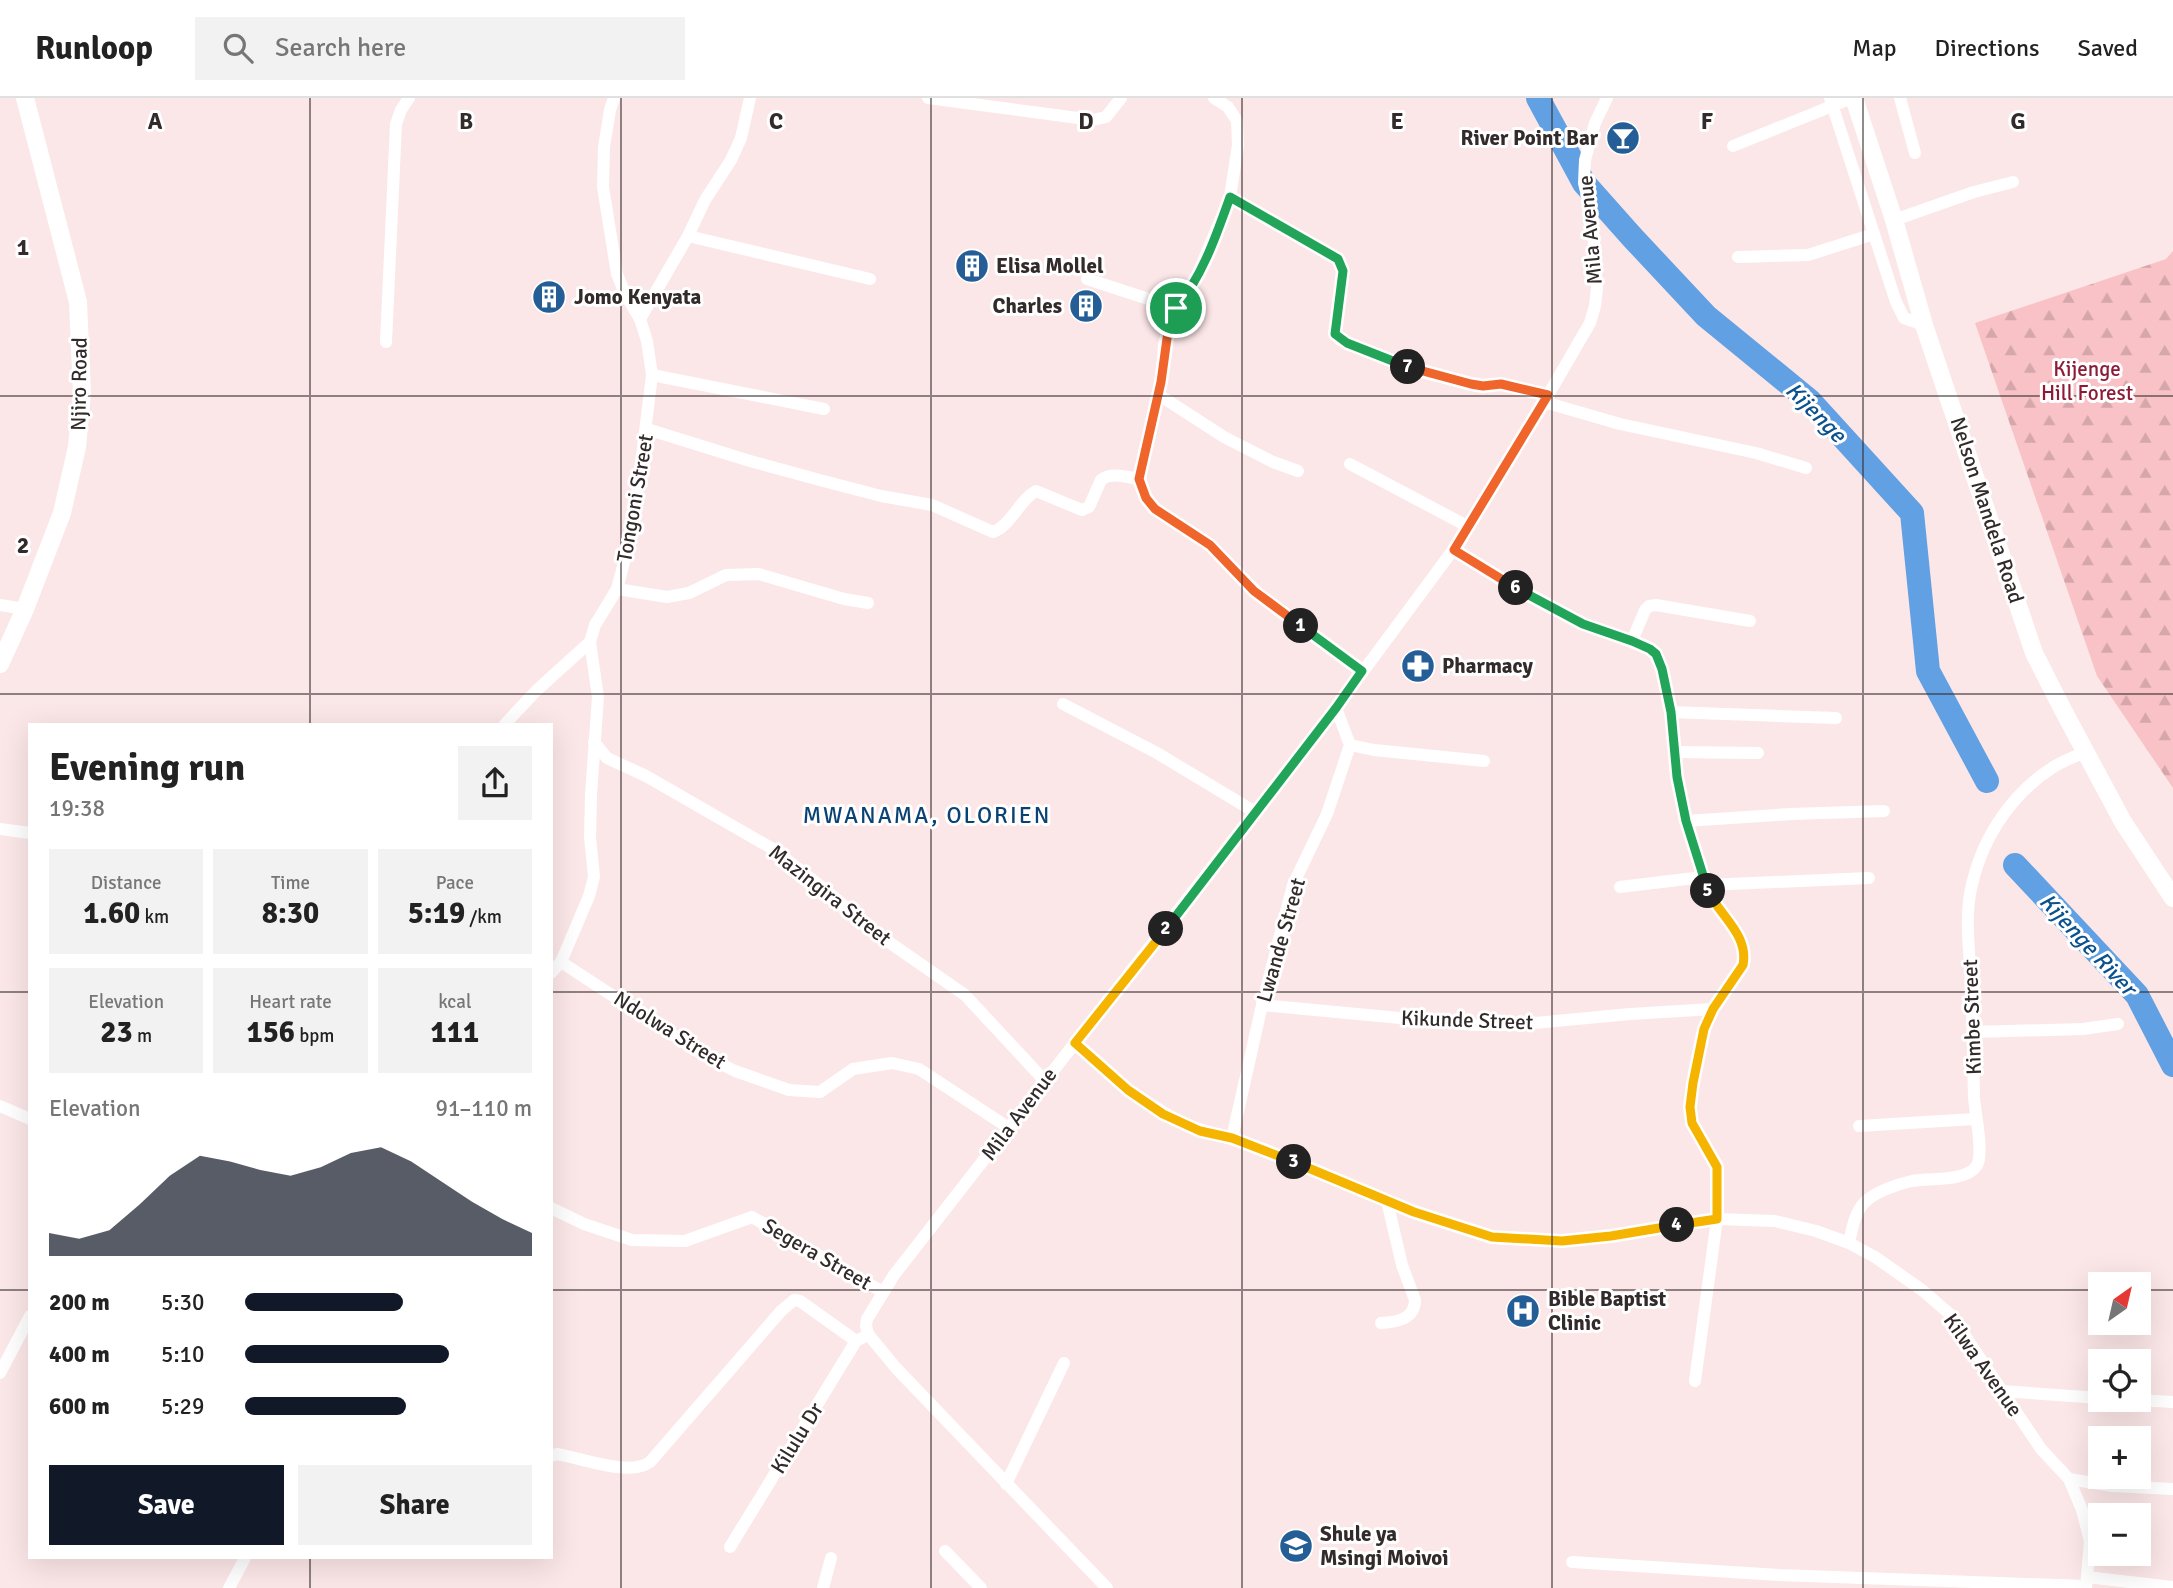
<!DOCTYPE html>
<html lang="en">
<head>
<meta charset="utf-8">
<style>
  :root { --surface:#fff; --page:#f2f2f2; --text:#222; --muted:#767676; --line:#e0e0e0; --accent:#111827 }
  body { margin:0; font-family:Signika,sans-serif; background:var(--page); color:var(--text); height:100vh; display:flex; flex-direction:column; font-size:26px; white-space:nowrap }
  * { box-sizing:border-box; margin:0 }
  p { font-size:23px; color:var(--muted) }
  .icon { flex:none; width:38px; height:38px; fill:none; stroke:currentColor; stroke-width:2; stroke-linecap:round; stroke-linejoin:round }
  .map { position:relative; flex:1; overflow:hidden }
  .panel { position:absolute; left:28px; top:625px; width:525px; height:836px; display:flex; flex-direction:column; background:var(--surface); border-radius:0px; box-shadow:0 7px 28px #0002 }
  .panel>* { flex:none }
  .needle { width:46px; rotate:34deg }
  .controls { position:absolute; left:2088px; top:1174px; display:grid; gap:14px }
  .controls a { display:grid; place-items:center; width:63px; height:63px; border-radius:0px; background:var(--surface); box-shadow:0 7px 28px #0002; font-size:35px }
  .pin { position:absolute; display:grid; place-items:center; width:60px; height:60px; color:#fff; margin:-30px; border:4px solid #fff; border-radius:50%; box-shadow:0 2px 7px #0007 }
  .km { position:absolute; width:35px; height:35px; margin:-18px; border-radius:50%; background:#222; color:#fff; font-size:19px; line-height:35px; text-align:center }
  .round { display:grid; place-items:center; flex:none; width:74px; height:74px; border-radius:0px; background:var(--page) }
  .head { display:flex; align-items:center; justify-content:space-between; height:119px; padding:0 21px }
  h1 { font-size:38px; font-weight:800; line-height:52px }
  .metrics { display:grid; grid-template-columns:repeat(3,1fr); gap:10px; height:119px; padding:7px 21px }
  .metrics div { display:grid; align-content:center; border-radius:0px; background:var(--page); text-align:center }
  .metrics b { font-size:30px; font-weight:800 }
  .metrics small { font-size:19px; font-weight:400 }
  .metrics p { font-size:19px }
  .chart { height:196px; padding:14px 21px }
  .chart p { display:flex; justify-content:space-between }
  .chart svg { width:100%; height:126px; margin-top:7px; fill:var(--accent); opacity:.7 }
  .button { display:flex; gap:14px; margin-top:auto; padding:14px 21px }
  .button a { flex:1; height:80px; border-radius:0px; background:var(--accent); color:#fff; font-size:28px; font-weight:800; line-height:80px; text-align:center }
  .button a+a { background:var(--page); color:var(--text) }
  ul { padding:0 21px; list-style:none; font-size:23px }
  li { display:grid; grid-template-columns:112px 84px 1fr; align-items:center; height:52px }
  li i { height:18px; border-radius:9px; background:var(--accent) }
  header { display:flex; align-items:center; gap:42px; box-sizing:border-box; height:98px; padding:0 35px; background:var(--surface); border-bottom:2px solid var(--line) }
  header strong { font-size:33px }
  nav { display:flex; gap:38px; margin-inline-start:auto; font-size:24px }
  .search { width:490px; height:63px; background:var(--page); display:flex; align-items:center; gap:18px; box-sizing:border-box; padding:0 24px; border-radius:0px; color:var(--muted); font-size:26px }
  .map>svg:first-child { display:block }
  .forest { fill:url(#forest-firs) }
  .lines { fill:none; stroke-linecap:round; stroke-linejoin:round }
  .river { stroke:#61a0e3; stroke-width:24 }
  .street { stroke:#fff; stroke-width:12 }
  .secondary { stroke:#fff; stroke-width:18 }
  .split-1-casing { stroke:#fff; stroke-width:14 }
  .split-2-casing { stroke:#fff; stroke-width:14 }
  .split-3-casing { stroke:#fff; stroke-width:14 }
  .split-4-casing { stroke:#fff; stroke-width:14 }
  .split-5-casing { stroke:#fff; stroke-width:14 }
  .split-6-casing { stroke:#fff; stroke-width:14 }
  .split-7-casing { stroke:#fff; stroke-width:14 }
  .split-8-casing { stroke:#fff; stroke-width:14 }
  .split-1 { stroke:#f0652b; stroke-width:9 }
  .split-2 { stroke:#22a559; stroke-width:9 }
  .split-3 { stroke:#f5b400; stroke-width:9 }
  .split-4 { stroke:#f5b400; stroke-width:9 }
  .split-5 { stroke:#f5b400; stroke-width:9 }
  .split-6 { stroke:#22a559; stroke-width:9 }
  .split-7 { stroke:#f0652b; stroke-width:9 }
  .split-8 { stroke:#22a559; stroke-width:9 }
  .grid { fill:none; stroke:#332b2b; stroke-width:2; stroke-opacity:0.55 }
  .labels { text-anchor:middle; stroke-width:6; stroke-linejoin:round; paint-order:stroke }
  .poi-label { font-size:21px; font-weight:bold; fill:#332b2b; stroke:#fff; text-anchor:start }
  .street-label { font-size:21px; fill:#332b2b; stroke:#fff }
  .park-label { font-size:21px; fill:#8e1b36; stroke:#fff }
  .water-label { font-size:23px; font-style:italic; fill:#0a518d; stroke:#fff }
  .neighbourhood-label { font-size:23px; letter-spacing:2px; fill:#0a4273; stroke:#fff }
  .grid-label { font-size:23px; text-anchor:middle; font-weight:bold; fill:#332b2b; stroke:#fff; stroke-width:6; stroke-linejoin:round; paint-order:stroke }
</style>
</head>
<body>
<header>
<strong>Runloop</strong>
<div class="search"><svg class="icon" aria-label="search" viewBox="0 0 24 24"><circle cx="10" cy="10" r="6"/><path d="M15 15l6 6"/></svg>Search here</div>
<nav><a>Map</a><a>Directions</a><a>Saved</a></nav>
</header>
<div class="map">
<svg width="2173" height="1490" viewBox="0 0 2173 1490">
  <defs>
    <pattern id="forest-firs" width="22" height="20" patternUnits="userSpaceOnUse" patternTransform="scale(1.75)"><rect width="22" height="20" fill="#f9c2c6"/><path d="M5 1l3.5 6h-7zM16 11l3.5 6h-7z" fill="#d6a7aa"/></pattern>
  </defs>
  <rect width="100%" height="100%" fill="#fce7e8"/>
  <polygon class="forest" points="2173,153 2173,690 2097,578 1975,225 2166,161"/>
  <g class="lines">
    <g class="river">
      <polyline points="1538,0 1584,85 1632,139 1706,218 1810,303 1912,415 1928,573 1987,683"/>
      <polyline points="2015,767 2137,897 2173,967"/>
    </g>
    <g class="street">
      <polyline points="928,0 1093,22 1106,19 1121,0"/>
      <polyline points="1214,0 1228,9 1237,23 1238,47 1230,99 1197,178 1188,196 1176,210 1169,226 1164,247 1161,284 1139,381 1146,400 1155,411 1210,447 1266,503 1362,573"/>
      <polyline points="1830,0 1896,204 1904,220 1924,227"/>
      <polyline points="1900,0 1915,55"/>
      <polyline points="1733,48 1852,0"/>
      <polyline points="1230,99 1338,161 1343,172 1335,236 1340,242 1421,274 1471,286 1483,288 1501,286 1548,297"/>
      <polyline points="1894,122 1974,94 2013,84"/>
      <polyline points="688,138 705,102 731,62 741,40 750,0"/>
      <polyline points="1738,159 1808,157 1874,136"/>
      <polyline points="1087,181 1176,210"/>
      <polyline points="640,221 688,138 870,181"/>
      <polyline points="386,244 396,26 401,12 409,0"/>
      <polyline points="652,277 824,311"/>
      <polyline points="1159,297 1224,339 1273,364 1298,373"/>
      <polyline points="1544,304 1620,326 1756,355 1806,370"/>
      <path d="M 647,331 L 750,363 L 816,381 L 881,398 L 932,407 L 993,434 C 1011,428 1019,402 1036,393 L 1082,412 L 1089,409 L 1101,382 C 1111,374 1126,379 1139,381"/>
      <polyline points="1350,366 1469,429"/>
      <polyline points="1453,452 1545,507 1583,526 1650,551 1656,556 1662,571 1671,614 1677,679 1686,723 1703,779 1710,797 1735,831 1744,852 1743,867 1713,911 1704,931 1693,985 1690,1009 1692,1025 1716,1065 1718,1074 1717,1121 1695,1283"/>
      <polyline points="617,491 667,499 689,495 726,477 759,476 844,501 868,505"/>
      <polyline points="0,507 25,511"/>
      <polyline points="1632,543 1645,512 1649,508 1656,507 1750,523"/>
      <polyline points="1063,606 1157,655 1255,714"/>
      <polyline points="1671,614 1836,620"/>
      <polyline points="505,626 537,592 590,544"/>
      <polyline points="594,644 607,660 646,678 773,751 828,794 873,833 965,897 1044,982"/>
      <polyline points="1350,647 1374,652 1484,663"/>
      <polyline points="1674,654 1758,655"/>
      <polyline points="1686,723 1791,716 1884,713"/>
      <polyline points="0,731 30,735"/>
      <polyline points="1706,787 1869,780"/>
      <polyline points="1620,789 1703,779"/>
      <polyline points="561,864 705,958 735,973 789,992 820,994 853,971 892,965 919,971 1009,1030"/>
      <polyline points="551,875 561,864 589,798 594,779 590,739 591,697 598,599 590,544 595,527 617,491 633,430 652,277 647,243 640,221 625,196 617,176 603,89 604,49 610,12 614,0"/>
      <polyline points="1262,907 1474,927 1513,927 1630,916 1713,911"/>
      <polyline points="1973,934 2083,931 2118,926"/>
      <polyline points="1075,945 1128,992 1183,1026 1266,1052 1414,1114 1492,1140 1562,1143 1610,1138 1717,1121 1775,1123 1816,1133 1849,1145 1875,1159 1922,1192 1951,1217 2041,1351 2069,1381 2082,1412 2090,1443 2086,1490"/>
      <polyline points="0,1008 30,1021"/>
      <polyline points="1859,1028 1975,1021"/>
      <polyline points="1232,1040 1262,907 1293,787 1327,716 1350,647 1336,610"/>
      <polyline points="551,1110 584,1126 632,1142 685,1143 752,1119 883,1194"/>
      <path d="M 1849,1145 C 1852,1132 1854,1116 1864,1105 C 1874,1094 1898,1086 1912,1083 C 1929,1080 1968,1084 1977,1067 C 1984,1055 1975,1015 1974,999 C 1973,961 1973,924 1971,887 C 1970,857 1965,826 1970,796 C 1979,746 2008,698 2052,670 C 2062,663 2074,659 2085,654"/>
      <path d="M 1381,1225 C 1397,1224 1415,1221 1415,1202 L 1402,1167 L 1387,1103"/>
      <polyline points="0,1275 30,1218"/>
      <polyline points="2002,1293 2100,1300"/>
      <polyline points="2138,1302 2173,1304"/>
      <path d="M 551,1358 L 557,1356 C 581,1360 630,1379 650,1364 L 781,1213 L 794,1202 L 800,1203 L 856,1243"/>
      <polyline points="2069,1381 2112,1388 2173,1391"/>
      <polyline points="1006,1386 1064,1265"/>
      <polyline points="730,1449 856,1243 862,1240"/>
      <polyline points="945,1453 981,1490"/>
      <polyline points="1572,1464 1779,1477 2085,1488"/>
      <polyline points="2087,1479 2173,1489"/>
      <polyline points="229,1490 245,1460"/>
      <polyline points="823,1490 831,1460"/>
      <polyline points="1107,1490 896,1270 868,1236 866,1228 867,1221 894,1177 1336,610 1453,452 1544,304 1590,225 1595,208 1597,190 1592,118 1584,85 1585,62 1595,25 1607,0"/>
    </g>
    <g class="secondary">
      <polyline points="1854,0 1894,122 1924,227 2034,555 2063,612 2123,724 2173,800"/>
      <polyline points="0,566 25,511 62,415 77,349 82,295 78,204 25,0"/>
    </g>
  </g>
  <g class="lines">
    <g class="split-1-casing">
      <polyline id="split-1" points="1176,210 1169,226 1161,284 1139,381 1146,400 1155,411 1210,447 1254,493 1301,528"/>
    </g>
    <g class="split-2-casing">
      <polyline id="split-2" points="1166,831 1336,610 1362,573 1301,528"/>
    </g>
    <g class="split-3-casing">
      <polyline id="split-3" points="1166,831 1075,945 1128,992 1163,1016 1200,1033 1232,1040 1294,1064"/>
    </g>
    <g class="split-4-casing">
      <polyline id="split-4" points="1294,1064 1414,1114 1492,1139 1562,1143 1611,1138 1677,1127"/>
    </g>
    <g class="split-5-casing">
      <path id="split-5" d="M 1677,1127 L 1717,1121 L 1717,1069 L 1692,1025 L 1690,1009 L 1693,985 L 1704,931 L 1713,911 L 1743,867 C 1749,837 1720,818 1708,793"/>
    </g>
    <g class="split-6-casing">
      <polyline id="split-6" points="1516,490 1583,526 1632,543 1650,551 1656,556 1662,571 1671,614 1677,679 1686,723 1708,793"/>
    </g>
    <g class="split-7-casing">
      <polyline id="split-7" points="1408,269 1471,286 1483,288 1501,286 1548,297 1454,452 1516,490"/>
    </g>
    <g class="split-8-casing">
      <path id="split-8" d="M 1176,210 C 1202,179 1216,138 1230,99 L 1338,161 L 1343,173 L 1335,236 L 1347,245 L 1408,269"/>
    </g>
    <use href="#split-1" class="split-1"/>
    <use href="#split-2" class="split-2"/>
    <use href="#split-3" class="split-3"/>
    <use href="#split-4" class="split-4"/>
    <use href="#split-5" class="split-5"/>
    <use href="#split-6" class="split-6"/>
    <use href="#split-7" class="split-7"/>
    <use href="#split-8" class="split-8"/>
  </g>
  <path class="grid" d="M 310,0 L 310,626M 621,0 L 621,1490M 931,0 L 931,1490M 1242,0 L 1242,1490M 1552,0 L 1552,1490M 1863,0 L 1863,1490M 0,298 L 2173,298M 0,596 L 2173,596M 0,894 L 30,894M 551,894 L 2173,894M 0,1192 L 30,1192M 551,1192 L 2100,1192M 2138,1192 L 2173,1192M 310,1460 L 310,1490"/>
  <defs>
    <g id="bar-disc" transform="scale(1.75)"><circle r="9.5" fill="#255e96" stroke="#fff"/><path d="M-6-5H6L.8 .8V4.5H3.5V6h-7V4.5H-.8V.8Z" fill="#fff"/></g>
    <g id="building-disc" transform="scale(1.75)"><circle r="9.5" fill="#255e96" stroke="#fff"/><path d="M-4-6H4V6H1V3H-1V6H-4ZM-2.5-4.3h1.7v1.8h-1.7ZM.8-4.3h1.7v1.8H.8ZM-2.5-1h1.7V.8h-1.7ZM.8-1h1.7V.8H.8Z" fill="#fff"/></g>
    <g id="pharmacy-disc" transform="scale(1.75)"><circle r="9.5" fill="#255e96" stroke="#fff"/><path d="M-2-6h4v4h4v4h-4v4h-4v-4h-4v-4h4Z" fill="#fff"/></g>
    <g id="hospital-disc" transform="scale(1.75)"><circle r="9.5" fill="#255e96" stroke="#fff"/><path d="M-5-5h3v3.5h4V-5h3V5h-3V1.5h-4V5h-3Z" fill="#fff"/></g>
    <g id="school-disc" transform="scale(1.75)"><circle r="9.5" fill="#255e96" stroke="#fff"/><path d="M0-5L7-2L0 1L-7-2ZM-4 1L0 2.5L4 1V4Q0 6-4 4Z" fill="#fff"/></g>
  </defs>
  <g fill-rule="evenodd">
    <use href="#bar-disc" x="1623" y="40"/>
    <use href="#building-disc" x="972" y="168"/>
    <use href="#building-disc" x="549" y="199"/>
    <use href="#building-disc" x="1086" y="208"/>
    <use href="#pharmacy-disc" x="1418" y="568"/>
    <use href="#hospital-disc" x="1523" y="1213"/>
    <use href="#school-disc" x="1296" y="1448"/>
  </g>
  <g class="labels">
    <g class="poi-label">
      <text x="1598" y="47" text-anchor="end">River Point Bar</text>
      <text x="996" y="175">Elisa Mollel</text>
      <text x="574" y="206">Jomo Kenyata</text>
      <text x="1062" y="215" text-anchor="end">Charles</text>
      <text x="1442" y="575">Pharmacy</text>
      <text x="1548" y="1208">Bible Baptist<tspan x="1548" dy="24">Clinic</tspan></text>
      <text x="1320" y="1443">Shule ya<tspan x="1320" dy="24">Msingi Moivoi</tspan></text>
    </g>
    <g class="street-label">
      <text transform="translate(1590 132) rotate(-95)" y="7">Mila Avenue</text>
      <text transform="translate(79 286) rotate(-89)" y="7">Njiro Road</text>
      <text transform="translate(635 400) rotate(-80)" y="7">Tongoni Street</text>
      <text transform="translate(1987 412) rotate(72)" y="7">Nelson Mandela Road</text>
      <text transform="translate(830 797) rotate(38)" y="7">Mazingira Street</text>
      <text transform="translate(1281 842) rotate(-74)" y="7">Lwande Street</text>
      <text transform="translate(1972 919) rotate(-92)" y="7">Kimbe Street</text>
      <text transform="translate(1467 922) rotate(2)" y="7">Kikunde Street</text>
      <text transform="translate(670 932) rotate(32)" y="7">Ndolwa Street</text>
      <text transform="translate(1019 1016) rotate(-53)" y="7">Mila Avenue</text>
      <text transform="translate(817 1156) rotate(30)" y="7">Segera Street</text>
      <text transform="translate(1983 1267) rotate(55)" y="7">Kilwa Avenue</text>
      <text transform="translate(797 1340) rotate(-58)" y="7">Kilulu Dr</text>
    </g>
    <g class="park-label">
      <text x="2087" y="278">Kijenge<tspan x="2087" dy="24">Hill Forest</tspan></text>
    </g>
    <g class="water-label">
      <text transform="translate(1816 314) rotate(45)" y="8">Kijenge</text>
      <text transform="translate(2088 846) rotate(47)" y="8">Kijenge River</text>
    </g>
    <g class="neighbourhood-label">
      <text x="927" y="725">MWANAMA, OLORIEN</text>
    </g>
  </g>
  <g class="grid-label">
    <text x="155" y="31">A</text>
    <text x="466" y="31">B</text>
    <text x="776" y="31">C</text>
    <text x="1086" y="31">D</text>
    <text x="1397" y="31">E</text>
    <text x="1707" y="31">F</text>
    <text x="2018" y="31">G</text>
    <text x="23" y="157">1</text>
    <text x="23" y="455">2</text>
  </g>
</svg>
<div class="controls">
<a><svg class="needle" viewBox="-14 -14 28 28"><path d="M0-13l5 13h-10z" fill="#e53935"/><path d="M0 13l5-13h-10z" fill="#767676"/></svg></a>
<a><svg class="icon" aria-label="locate" viewBox="0 0 24 24"><circle cx="12" cy="12" r="6"/><path d="M12 2v4M12 18v4M2 12h4M18 12h4"/></svg></a>
<a>+</a>
<a>−</a>
</div>
<div class="pin" style="left:1176px;top:210px;background:#1e9e55"><svg class="icon" aria-label="arrive" viewBox="0 0 24 24"><path d="M6 21V4h12l-3 4 3 4H6"/></svg></div>
<b class="km" style="left:1301px;top:528px">1</b>
<b class="km" style="left:1166px;top:831px">2</b>
<b class="km" style="left:1294px;top:1064px">3</b>
<b class="km" style="left:1677px;top:1127px">4</b>
<b class="km" style="left:1708px;top:793px">5</b>
<b class="km" style="left:1516px;top:490px">6</b>
<b class="km" style="left:1408px;top:269px">7</b>
<section class="panel">
<div class="head"><div><h1>Evening run</h1><p>19:38</p></div><a class="round"><svg class="icon" aria-label="share" viewBox="0 0 24 24"><path d="M12 15V3M7 8l5-5 5 5M5 13v7h14v-7"/></svg></a></div>
<div class="metrics">
<div><p>Distance</p><b>1.60<small> km</small></b></div>
<div><p>Time</p><b>8:30</b></div>
<div><p>Pace</p><b>5:19<small> /km</small></b></div>
</div>
<div class="metrics">
<div><p>Elevation</p><b>23<small> m</small></b></div>
<div><p>Heart rate</p><b>156<small> bpm</small></b></div>
<div><p>kcal</p><b>111</b></div>
</div>
<div class="chart"><p><span>Elevation</span>91–110 m</p>
<svg viewBox="0 0 160 44" preserveAspectRatio="none"><path d="M0 44V36L10 38L20 35L30 26L40 16L50 9L60 11L70 14L80 16L90 13L100 8L110 6L120 11L130 18L140 25L150 31L160 36V44z"/></svg>
</div>
<ul>
<li><b>200 m</b>5:30<i style="width:55%"></i></li>
<li><b>400 m</b>5:10<i style="width:71%"></i></li>
<li><b>600 m</b>5:29<i style="width:56%"></i></li>
</ul>
<div class="button"><a>Save</a><a>Share</a></div>
</section>
</div>
</body>
</html>
